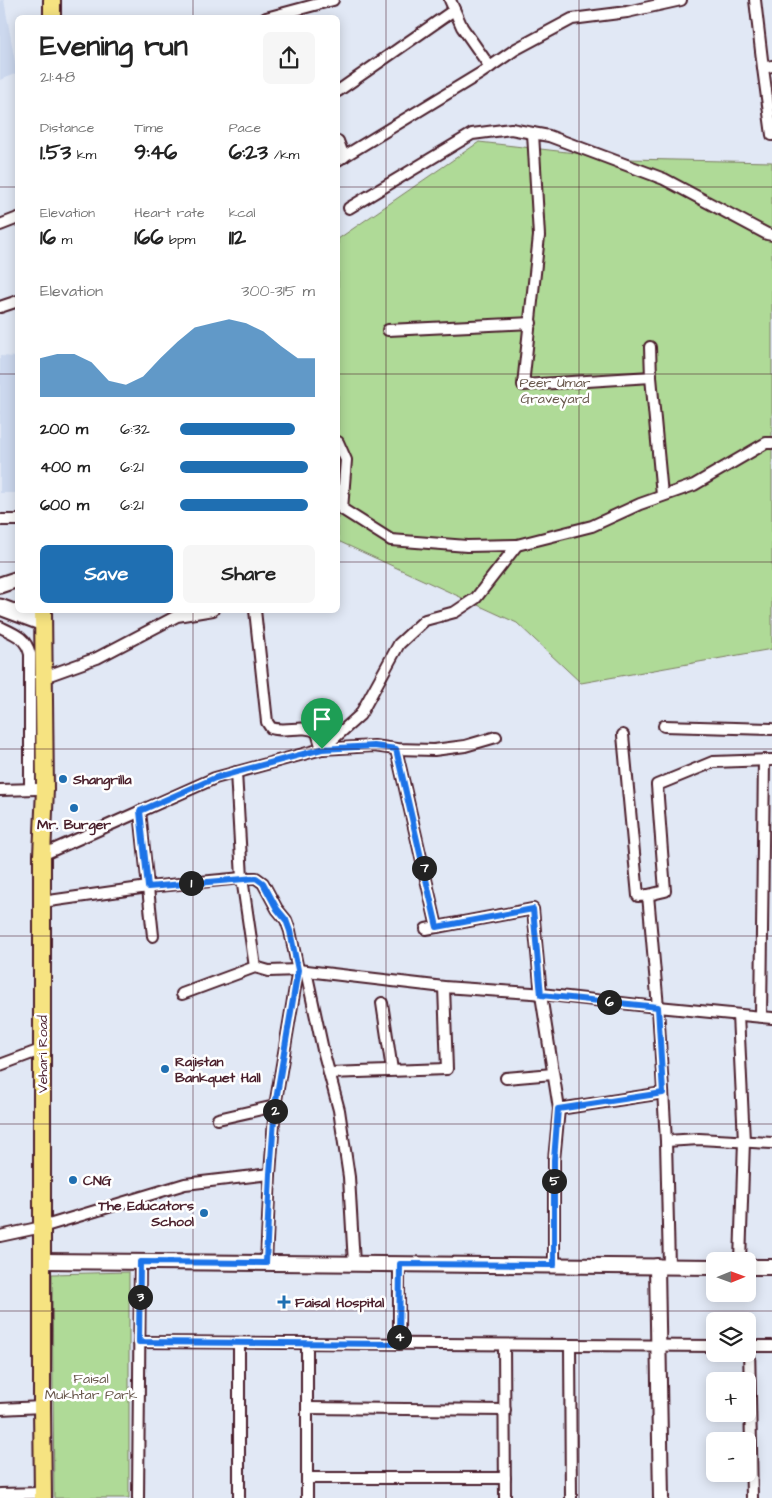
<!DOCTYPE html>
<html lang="en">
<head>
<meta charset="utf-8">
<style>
  :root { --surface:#fff; --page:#f6f6f6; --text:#222; --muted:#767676; --accent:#1f6fb2 }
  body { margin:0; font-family:"Architects Daughter",sans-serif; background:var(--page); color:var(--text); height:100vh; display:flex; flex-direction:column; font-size:19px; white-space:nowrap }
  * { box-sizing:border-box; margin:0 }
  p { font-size:16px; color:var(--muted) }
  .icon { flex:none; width:28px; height:28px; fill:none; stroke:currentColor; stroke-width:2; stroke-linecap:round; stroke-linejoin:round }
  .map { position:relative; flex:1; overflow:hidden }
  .details { position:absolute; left:15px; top:15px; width:325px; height:598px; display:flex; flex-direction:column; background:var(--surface); border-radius:8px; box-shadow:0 2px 12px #0003 }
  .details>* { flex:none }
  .needle { width:32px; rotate:89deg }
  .controls { position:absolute; left:706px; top:1252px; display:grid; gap:10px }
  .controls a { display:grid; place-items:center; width:50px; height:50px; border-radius:8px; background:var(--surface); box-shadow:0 2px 12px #0003; font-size:25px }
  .pin { position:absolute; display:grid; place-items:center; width:42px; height:42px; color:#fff; margin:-51px -21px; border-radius:50% 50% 50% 0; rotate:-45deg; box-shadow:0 0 5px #0007 }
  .pin .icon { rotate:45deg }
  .km { position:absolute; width:25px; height:25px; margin:-12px; border-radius:50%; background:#222; color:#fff; font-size:14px; line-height:25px; text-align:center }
  .round { display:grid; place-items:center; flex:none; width:52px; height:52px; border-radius:8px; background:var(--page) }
  .overview { display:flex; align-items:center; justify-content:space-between; height:85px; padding:0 25px }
  h1 { font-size:28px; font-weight:700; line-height:38px }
  .stats { display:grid; grid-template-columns:repeat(3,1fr); gap:8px; height:85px; padding:5px 25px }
  .stats div { display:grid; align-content:center }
  .stats b { font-size:21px; font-weight:700 }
  .stats small { font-size:14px; font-weight:400 }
  .stats p { font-size:14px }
  .chart { height:140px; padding:10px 25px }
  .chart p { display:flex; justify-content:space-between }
  .chart svg { width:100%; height:90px; margin-top:5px; fill:var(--accent); opacity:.7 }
  .primary-button { display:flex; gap:10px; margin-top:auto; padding:10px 25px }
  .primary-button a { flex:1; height:58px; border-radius:8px; background:var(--accent); color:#fff; font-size:20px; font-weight:700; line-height:58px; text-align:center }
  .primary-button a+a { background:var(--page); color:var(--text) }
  ul { padding:0 25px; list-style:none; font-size:16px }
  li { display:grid; grid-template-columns:80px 60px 1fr; align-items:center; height:38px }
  li i { height:12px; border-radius:6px; background:var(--accent) }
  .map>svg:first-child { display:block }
  .built { fill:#ccd8ee }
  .green { fill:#afda97; stroke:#7c7c61 }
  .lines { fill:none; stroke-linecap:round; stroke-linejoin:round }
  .minor-casing { stroke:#4a1f2b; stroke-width:14 }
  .tertiary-casing { stroke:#4a1f2b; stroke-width:18 }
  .secondary-casing { stroke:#4a1f2b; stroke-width:19 }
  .primary-casing { stroke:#4a1f2b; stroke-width:20 }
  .minor { stroke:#fff; stroke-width:10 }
  .tertiary { stroke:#fff; stroke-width:14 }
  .secondary { stroke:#fff; stroke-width:15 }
  .primary { stroke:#f6e381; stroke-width:16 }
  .route-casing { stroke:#fff; stroke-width:10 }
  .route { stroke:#1a73e8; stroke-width:6 }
  .grid { fill:none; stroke:#4a1f2b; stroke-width:1; stroke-opacity:0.55 }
  .poi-dot { fill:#1f6fb2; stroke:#fff; stroke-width:2 }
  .labels { text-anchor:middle; stroke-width:5; stroke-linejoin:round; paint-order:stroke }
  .park-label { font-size:14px; fill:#68574b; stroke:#fff }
  .poi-label { font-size:14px; font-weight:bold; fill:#4a1f2b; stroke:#fff; text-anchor:start }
  .street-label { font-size:14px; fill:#4a1f2b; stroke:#fff }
</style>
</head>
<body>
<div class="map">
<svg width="772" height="1498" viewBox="0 0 772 1498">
  <rect width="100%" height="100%" fill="#e1e8f5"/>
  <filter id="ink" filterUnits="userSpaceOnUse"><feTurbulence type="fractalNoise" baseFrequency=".02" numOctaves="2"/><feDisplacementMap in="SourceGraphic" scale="10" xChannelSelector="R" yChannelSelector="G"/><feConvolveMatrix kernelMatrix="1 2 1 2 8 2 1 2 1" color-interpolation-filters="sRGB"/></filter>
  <g filter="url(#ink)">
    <g class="built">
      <polygon points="0,0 4,0 17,73 0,80"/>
      <polygon points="0,356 17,357 17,493 0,493"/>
    </g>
    <g class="green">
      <polygon points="479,142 628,159 772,162 772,649 581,683 517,623 338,541 338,239"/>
      <polygon points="129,1272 129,1498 54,1498 52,1274"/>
    </g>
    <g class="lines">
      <g class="minor-casing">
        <g id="minor">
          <polyline points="450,0 462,27 490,67"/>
          <polyline points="755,0 763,68"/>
          <polyline points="266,18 333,0"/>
          <polyline points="772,66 763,68 772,135"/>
          <polyline points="338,91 454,10"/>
          <polyline points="533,133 539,236 523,385 651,377"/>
          <polyline points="338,141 344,157"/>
          <polyline points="338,160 481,73 516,49 572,19 627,12 681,0"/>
          <polyline points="349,208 472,134 511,129 549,136 664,179 767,234 772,235"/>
          <polyline points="0,225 18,218"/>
          <polyline points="0,307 18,301"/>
          <polyline points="388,330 531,323"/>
          <polyline points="650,347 651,377 662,495"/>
          <polyline points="338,442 346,460 342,509 391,540 467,546 517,545"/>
          <polyline points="0,520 18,520"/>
          <path d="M 255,610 L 267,722 L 271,728 C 286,733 303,724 317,732 L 322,749"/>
          <path d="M 0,627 C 15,634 26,638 30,654 L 30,789"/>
          <polyline points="44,677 97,658 177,616 213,610"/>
          <polyline points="664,726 772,729"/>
          <polyline points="623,735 638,896 648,895 658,1007 666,1141 699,1139 772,1143"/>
          <polyline points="322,749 360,715 399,644 425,620 455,612 476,598 517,545 592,526 640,504 694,485 766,443 772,443"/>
          <polyline points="396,749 437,927"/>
          <polyline points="236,772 242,878 255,967"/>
          <polyline points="0,790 37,789"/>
          <polyline points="140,811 153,936"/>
          <polyline points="42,855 215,778 322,749 374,746 396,749 434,750 465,746 496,737"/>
          <polyline points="648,895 665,891 657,785 713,762 772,760"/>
          <polyline points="42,902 148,887 242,878 256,878 263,883 277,909 286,920 290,931 298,970 275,1106 270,1174 266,1263"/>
          <polyline points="426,929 533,909 541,995 559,1109 663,1093"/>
          <polyline points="306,971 323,1050 339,1110 349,1177 354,1264"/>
          <polyline points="182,994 255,967 269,971 298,970 444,987 532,993 648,1006 772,1018"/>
          <polyline points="382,1003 392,1070"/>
          <polyline points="738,1015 744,1141 740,1261"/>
          <polyline points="761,1016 764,760"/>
          <polyline points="0,1065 43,1049"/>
          <polyline points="329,1073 447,1069 444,987"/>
          <polyline points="506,1078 553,1074"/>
          <polyline points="218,1119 275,1106"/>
          <polyline points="666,1141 669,1266"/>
          <polyline points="0,1236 42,1227 185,1184 270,1174"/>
          <polyline points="554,1265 554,1160 559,1109"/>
          <polyline points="139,1342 715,1346"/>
          <polyline points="239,1343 239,1498"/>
          <polyline points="399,1344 399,1264"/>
          <polyline points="504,1345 505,1498"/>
          <polyline points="570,1345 571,1498"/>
          <polyline points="748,1346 772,1346"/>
          <polyline points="749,1346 752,1498"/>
          <polyline points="307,1408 505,1410"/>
          <polyline points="0,1409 42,1407"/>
          <polyline points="307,1478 505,1478"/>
          <polyline points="0,1494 43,1493"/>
          <polyline points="138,1498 140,1262"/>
          <polyline points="307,1498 307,1343"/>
        </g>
      </g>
      <g class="tertiary-casing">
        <g id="tertiary">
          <polyline points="43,1261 715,1267"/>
          <polyline points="657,1266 661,1498"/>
          <polyline points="748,1267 772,1267"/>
        </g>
      </g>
      <g class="secondary-casing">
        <g id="secondary">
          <polyline points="0,585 18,579"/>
          <polyline points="0,607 43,623"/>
        </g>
      </g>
      <g class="primary-casing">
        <g id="primary">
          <polyline points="52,0 52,18"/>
          <polyline points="43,610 45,789 42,855 42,1407 43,1498"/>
        </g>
      </g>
      <use href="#minor" class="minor"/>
      <use href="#tertiary" class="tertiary"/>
      <use href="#secondary" class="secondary"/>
      <use href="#primary" class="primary"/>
    </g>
  </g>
  <g class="lines" filter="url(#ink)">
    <g class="route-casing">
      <polygon id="route" points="374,746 396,749 437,927 533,909 541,995 658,1007 663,1093 558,1109 554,1160 554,1265 400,1264 399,1344 139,1342 140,1262 266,1263 270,1174 275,1106 298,970 290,931 286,920 277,909 263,883 256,878 148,887 140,811 215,778 236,772 322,749"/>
    </g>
    <use href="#route" class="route"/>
  </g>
  <path class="grid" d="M 193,0 L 193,18M 386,0 L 386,1498M 579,0 L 579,1498M 0,187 L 18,187M 338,187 L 772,187M 0,374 L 18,374M 338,374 L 772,374M 0,562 L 18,562M 338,562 L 772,562M 193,610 L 193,1498M 0,749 L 772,749M 0,936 L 772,936M 0,1124 L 772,1124M 0,1311 L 772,1311"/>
  <g class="poi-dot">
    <circle cx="63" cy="779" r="5"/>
    <circle cx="74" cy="808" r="5"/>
    <circle cx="165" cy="1069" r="5"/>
    <circle cx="73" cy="1180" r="5"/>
    <circle cx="204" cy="1213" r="5"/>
    <path d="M281.5 1294.5h5v5h5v5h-5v5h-5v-5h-5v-5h5z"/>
  </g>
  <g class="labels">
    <g class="park-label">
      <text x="555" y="387">Peer Umar<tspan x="555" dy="16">Graveyard</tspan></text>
      <text x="91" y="1383">Faisal<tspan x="91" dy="16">Mukhtar Park</tspan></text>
    </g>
    <g class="poi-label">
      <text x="73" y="784">Shangrilla</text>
      <text x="74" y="829" text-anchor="middle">Mr. Burger</text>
      <text x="175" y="1066">Rajistan<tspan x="175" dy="16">Bankquet Hall</tspan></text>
      <text x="83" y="1185">CNG</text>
      <text x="194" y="1210" text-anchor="end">The Educators<tspan x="194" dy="16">School</tspan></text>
      <text x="295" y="1307">Faisal Hospital</text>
    </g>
    <g class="street-label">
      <text transform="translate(42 1054) rotate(-90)" y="5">Vehari Road</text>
    </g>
  </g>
</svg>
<div class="controls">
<a><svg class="needle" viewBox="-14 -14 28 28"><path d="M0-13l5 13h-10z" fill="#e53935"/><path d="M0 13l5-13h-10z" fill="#767676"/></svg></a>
<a><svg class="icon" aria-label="layers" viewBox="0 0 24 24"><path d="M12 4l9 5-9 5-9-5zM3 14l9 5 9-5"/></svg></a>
<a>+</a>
<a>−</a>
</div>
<div class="pin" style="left:322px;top:749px;background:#1e9e55"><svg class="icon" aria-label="arrive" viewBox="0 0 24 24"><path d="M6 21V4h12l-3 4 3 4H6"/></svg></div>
<b class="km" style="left:191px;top:883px">1</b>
<b class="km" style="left:275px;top:1111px">2</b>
<b class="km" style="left:140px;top:1297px">3</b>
<b class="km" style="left:399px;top:1337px">4</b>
<b class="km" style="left:554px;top:1181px">5</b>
<b class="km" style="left:609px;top:1002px">6</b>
<b class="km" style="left:424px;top:868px">7</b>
<section class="details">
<div class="overview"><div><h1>Evening run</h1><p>21:48</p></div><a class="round"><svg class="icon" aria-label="share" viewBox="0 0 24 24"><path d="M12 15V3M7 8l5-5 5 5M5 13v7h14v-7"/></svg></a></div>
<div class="stats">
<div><p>Distance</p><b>1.53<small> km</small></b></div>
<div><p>Time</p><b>9:46</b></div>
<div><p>Pace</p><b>6:23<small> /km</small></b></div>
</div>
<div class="stats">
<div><p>Elevation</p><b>16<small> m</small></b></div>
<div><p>Heart rate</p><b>166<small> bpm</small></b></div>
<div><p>kcal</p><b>112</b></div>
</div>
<div class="chart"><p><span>Elevation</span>300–315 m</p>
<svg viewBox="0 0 160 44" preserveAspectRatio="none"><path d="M0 44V25L10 23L20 23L30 27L40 36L50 38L60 34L70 25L80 17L90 10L100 8L110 6L120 8L130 12L140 19L150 25L160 25V44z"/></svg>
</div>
<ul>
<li><b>200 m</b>6:32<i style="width:85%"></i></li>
<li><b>400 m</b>6:21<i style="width:95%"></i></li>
<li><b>600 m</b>6:21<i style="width:95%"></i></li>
</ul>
<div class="primary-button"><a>Save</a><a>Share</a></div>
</section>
</div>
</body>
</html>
